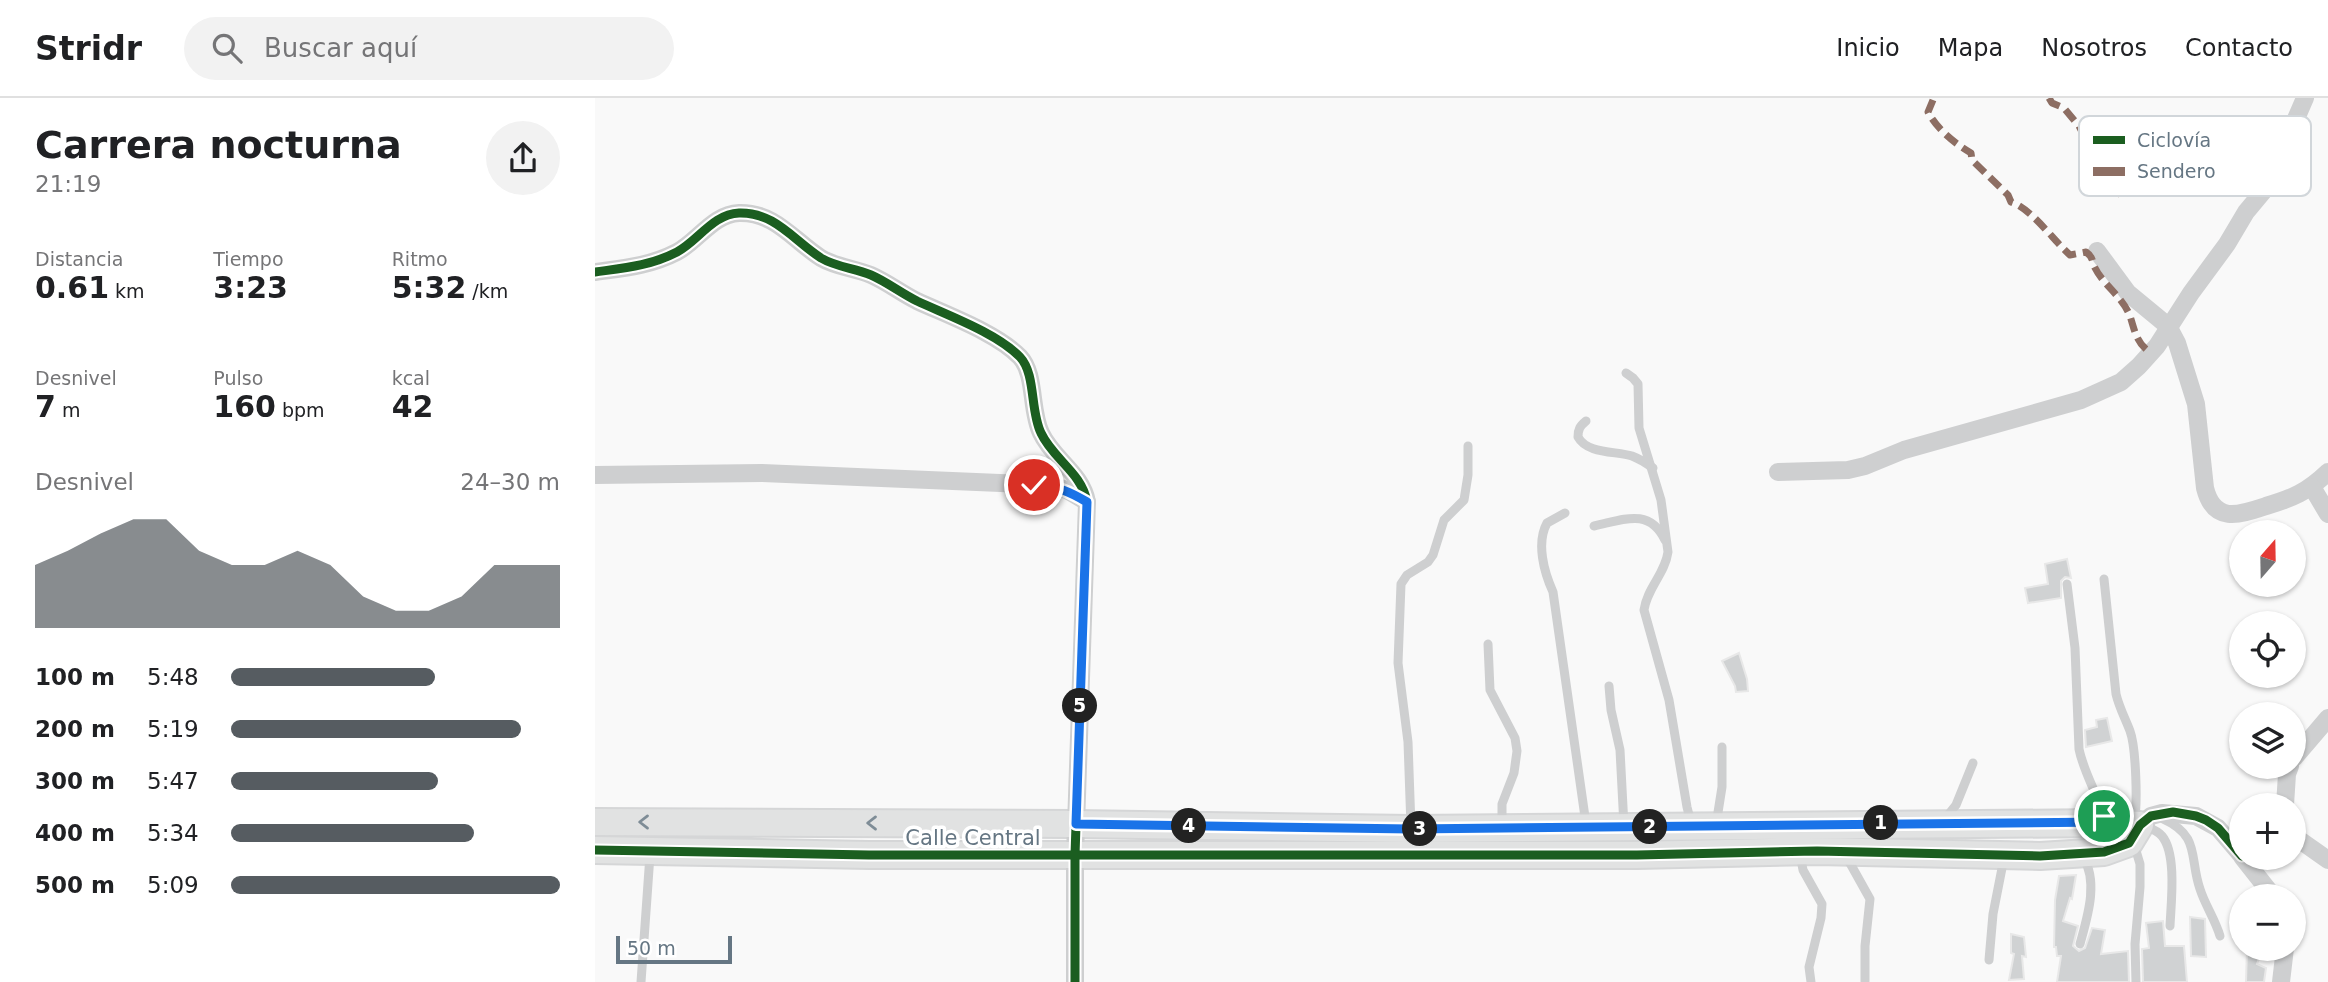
<!DOCTYPE html>
<html lang="es">
<head>
<meta charset="utf-8">
<style>
  :root { --surface:#fff; --page:#f2f2f2; --text:#202124; --muted:#757577; --line:#e0e0e0; --accent:#565c61 }
  body { margin:0; font-family:"DejaVu Sans",sans-serif; background:var(--page); color:var(--text); height:100vh; display:flex; flex-direction:column; font-size:26px; white-space:nowrap }
  * { box-sizing:border-box; margin:0 }
  p { font-size:23px; color:var(--muted) }
  .icon { flex:none; width:38px; height:38px; fill:none; stroke:currentColor; stroke-width:2; stroke-linecap:round; stroke-linejoin:round }
  .map { position:relative; flex:1; overflow:hidden }
  .drawer { display:flex; flex-direction:column; background:var(--surface); width:595px }
  .drawer>* { flex:none }
  .needle { width:46px; rotate:20deg }
  .buttons { position:absolute; left:1634px; top:422px; display:grid; gap:14px }
  .buttons a { display:grid; place-items:center; width:77px; height:77px; border-radius:50%; background:var(--surface); box-shadow:0 2px 5px #0004; font-size:35px }
  .scale { position:absolute; left:21px; bottom:18px; width:116px; box-sizing:border-box; padding-left:7px; border:4px solid #657683; border-top:0; font-size:19px; line-height:24px; white-space:nowrap; color:#657683; -webkit-text-stroke:5px #fff; paint-order:stroke }
  .pin { position:absolute; display:grid; place-items:center; width:60px; height:60px; color:#fff; margin:-30px; border:4px solid #fff; border-radius:50%; box-shadow:0 2px 7px #0007 }
  .km { position:absolute; width:35px; height:35px; margin:-18px; border-radius:50%; background:#222; color:#fff; font-size:19px; line-height:35px; text-align:center }
  .round { display:grid; place-items:center; flex:none; width:74px; height:74px; border-radius:37px; background:var(--page) }
  .head { display:flex; align-items:center; justify-content:space-between; height:119px; padding:0 35px }
  h1 { font-size:38px; font-weight:700; line-height:52px }
  .metrics { display:grid; grid-template-columns:repeat(3,1fr); gap:10px; height:119px; padding:7px 35px }
  .metrics div { display:grid; align-content:center }
  .metrics b { font-size:30px; font-weight:700 }
  .metrics small { font-size:19px; font-weight:400 }
  .metrics p { font-size:19px }
  .chart { height:196px; padding:14px 35px }
  .chart p { display:flex; justify-content:space-between }
  .chart svg { width:100%; height:126px; margin-top:7px; fill:var(--accent); opacity:.7 }
  ul { padding:0 35px; list-style:none; font-size:23px }
  li { display:grid; grid-template-columns:112px 84px 1fr; align-items:center; height:52px }
  li i { height:18px; border-radius:9px; background:var(--accent) }
  header { display:flex; align-items:center; gap:42px; box-sizing:border-box; height:98px; padding:0 35px; background:var(--surface); border-bottom:2px solid var(--line) }
  header strong { font-size:33px }
  nav { display:flex; gap:38px; margin-inline-start:auto; font-size:24px }
  .search { width:490px; height:63px; background:var(--page); display:flex; align-items:center; gap:18px; box-sizing:border-box; padding:0 24px; border-radius:38px; color:var(--muted); font-size:26px }
  main { display:flex; flex:1; min-height:0 }
  .map>svg:first-child { display:block }
  .building { fill:#d0d2d3; stroke:#e8e8e8; stroke-width:2 }
  .lines { fill:none; stroke-linecap:round; stroke-linejoin:round }
  .secondary-casing { stroke:#d5d6d7; stroke-width:30 }
  .lane { stroke:#cecfd0; stroke-width:9 }
  .street { stroke:#cecfd0; stroke-width:18 }
  .secondary { stroke:#e1e2e2; stroke-width:26 }
  .quiet { stroke:#8d6e63; stroke-width:7; stroke-dasharray:14 7; stroke-linecap:butt }
  .cycleway-casing { stroke:#fff; stroke-width:13 }
  .cycleway { stroke:#1b5e20; stroke-width:9 }
  .oneway { stroke:#7e8c96 }
  .route-casing { stroke:#fff; stroke-width:14 }
  .route { stroke:#1a73e8; stroke-width:9 }
  .labels { text-anchor:middle; stroke-width:7; stroke-linejoin:round; paint-order:stroke }
  .street-label { font-size:21px; fill:#657683; stroke:#fff }
  .key { fill:#fff; stroke:#d1d6da; stroke-width:2 }
  .key-label { font-size:19px; fill:#657683 }
</style>
</head>
<body>
<header>
<strong>Stridr</strong>
<div class="search"><svg class="icon" aria-label="search" viewBox="0 0 24 24"><circle cx="10" cy="10" r="6"/><path d="M15 15l6 6"/></svg>Buscar aquí</div>
<nav><a>Inicio</a><a>Mapa</a><a>Nosotros</a><a>Contacto</a></nav>
</header>
<main>
<section class="drawer">
<div class="head"><div><h1>Carrera nocturna</h1><p>21:19</p></div><a class="round"><svg class="icon" aria-label="share" viewBox="0 0 24 24"><path d="M12 15V3M7 8l5-5 5 5M5 13v7h14v-7"/></svg></a></div>
<div class="metrics">
<div><p>Distancia</p><b>0.61<small> km</small></b></div>
<div><p>Tiempo</p><b>3:23</b></div>
<div><p>Ritmo</p><b>5:32<small> /km</small></b></div>
</div>
<div class="metrics">
<div><p>Desnivel</p><b>7<small> m</small></b></div>
<div><p>Pulso</p><b>160<small> bpm</small></b></div>
<div><p>kcal</p><b>42</b></div>
</div>
<div class="chart"><p><span>Desnivel</span>24–30 m</p>
<svg viewBox="0 0 160 44" preserveAspectRatio="none"><path d="M0 44V22L10 17L20 11L30 6L40 6L50 17L60 22L70 22L80 17L90 22L100 33L110 38L120 38L130 33L140 22L150 22L160 22V44z"/></svg>
</div>
<ul>
<li><b>100 m</b>5:48<i style="width:62%"></i></li>
<li><b>200 m</b>5:19<i style="width:88%"></i></li>
<li><b>300 m</b>5:47<i style="width:63%"></i></li>
<li><b>400 m</b>5:34<i style="width:74%"></i></li>
<li><b>500 m</b>5:09<i style="width:100%"></i></li>
</ul>
</section>
<div class="map">
<svg width="1733" height="884" viewBox="0 0 1733 884">
  <rect width="100%" height="100%" fill="#f9f9f9"/>
  <g class="building">
    <polygon points="1472,461 1476,480 1470,479 1466,483 1466,500 1433,505 1430,490 1453,486 1450,466"/>
    <polygon points="1144,555 1152,581 1153,593 1141,594 1140,588 1127,563"/>
    <polygon points="1512,620 1517,643 1491,649 1490,632 1502,629 1501,622"/>
    <polygon points="1481,777 1477,801 1475,800 1468,823 1483,828 1478,848 1484,853 1490,850 1497,830 1510,832 1506,856 1533,853 1534,884 1462,884 1466,858 1462,858 1461,849 1459,849 1460,802 1464,778"/>
    <polygon points="1595,819 1610,821 1611,859 1596,858"/>
    <polygon points="1568,823 1570,848 1589,848 1592,884 1548,884 1547,851 1554,850 1551,825"/>
    <polygon points="1416,836 1429,839 1431,859 1427,858 1429,881 1414,882 1419,856 1416,855"/>
    <polygon points="1652,850 1668,850 1662,866 1671,870 1669,884 1651,884"/>
  </g>
  <g class="lines">
    <g class="secondary-casing">
      <polyline id="secondary" points="0,724 481,726 816,731 1511,725 1545,727 1534,745 1509,754 1445,758 1222,753 1042,757 274,757 0,752"/>
    </g>
    <g class="lane">
      <path d="M 1031,275 L 1038,280 L 1043,286 L 1044,330 L 1066,402 L 1073,454 C 1070,476 1052,490 1049,512 L 1074,602 L 1092,709 L 1096,725"/>
      <path d="M 991,323 C 985,328 983,331 983,339 C 992,356 1021,353 1037,358 C 1045,361 1051,365 1058,370"/>
      <path d="M 970,415 L 952,425 C 941,445 949,474 958,494 L 991,726"/>
      <path d="M 999,428 C 1028,422 1054,409 1070,442"/>
      <path d="M 1509,481 L 1521,596 C 1524,609 1530,620 1535,633 C 1541,649 1543,708 1539,724"/>
      <path d="M 1472,486 L 1480,550 L 1484,651 C 1489,676 1504,698 1510,723"/>
      <polyline points="893,546 895,592 920,640 922,653 919,675 907,706 907,728"/>
      <polyline points="1014,588 1016,612 1025,652 1029,728"/>
      <path d="M 1568,721 C 1606,738 1594,760 1605,791 C 1610,807 1620,821 1625,838"/>
      <polyline points="1349,722 1361,707 1378,665"/>
      <polyline points="1121,727 1127,689 1127,649"/>
      <path d="M 1547,727 C 1554,730 1562,732 1567,738 C 1582,756 1576,805 1575,828"/>
      <polyline points="816,729 813,644 803,565 806,486 812,477 833,464 838,457 849,422 869,402 873,377 873,348"/>
      <polyline points="1535,746 1542,756 1545,766 1545,789 1540,846 1541,884"/>
      <polyline points="1205,756 1208,772 1227,806 1226,820 1214,869 1216,884"/>
      <polyline points="1251,758 1275,801 1270,848 1270,883"/>
      <path d="M 1485,846 C 1492,820 1504,784 1488,759"/>
      <polyline points="1394,862 1398,816 1409,760"/>
      <polyline points="46,884 55,757"/>
    </g>
    <g class="street">
      <path d="M 1502,153 L 1533,195 L 1573,228 L 1582,245 L 1601,306 L 1610,390 C 1619,426 1644,417 1671,408 C 1698,400 1712,394 1733,374"/>
      <path d="M 0,174 C 29,170 55,168 82,154 C 103,143 118,116 144,115 C 180,114 198,142 226,160 C 241,169 259,170 276,177 C 292,184 306,195 322,203 C 352,217 402,235 425,259 C 441,276 435,313 446,335 C 458,361 487,375 492,404 L 480,757 L 480,884"/>
      <polyline points="1183,374 1253,372 1270,368 1309,352 1486,302 1526,284 1544,268 1562,248 1596,195 1632,146 1651,114 1671,90 1710,0"/>
      <polyline points="0,377 167,375 454,387 472,392 492,404"/>
      <polyline points="1717,389 1733,416"/>
      <polyline points="1699,660 1733,620"/>
      <polyline points="1690,707 1692,676 1695,668"/>
      <polyline points="1545,727 1556,718 1567,715 1601,718 1623,730 1647,758"/>
      <polyline points="1699,738 1733,762"/>
      <polyline points="1648,760 1678,798"/>
      <polyline points="1686,884 1690,850"/>
    </g>
    <use href="#secondary" class="secondary"/>
    <g class="quiet">
      <polyline points="1454,0 1457,5 1469,10 1484,28 1493,46 1509,68 1533,83 1560,91 1578,92 1630,84 1648,77 1657,77 1671,90"/>
      <path d="M 1338,2 L 1333,14 C 1342,31 1359,45 1376,55 L 1377,62 L 1413,97 L 1416,104 C 1435,109 1459,143 1475,157 L 1491,154 C 1497,158 1497,161 1499,168 C 1508,187 1527,198 1535,218 C 1540,233 1541,245 1556,255"/>
      <polyline points="1509,50 1513,56 1524,64 1522,80 1527,100"/>
    </g>
    <g class="cycleway-casing">
      <g id="cycleway">
        <path d="M 0,174 C 29,170 55,168 82,154 C 103,143 118,116 144,115 C 180,114 198,142 226,160 C 241,169 259,170 276,177 C 292,184 306,195 322,203 C 352,217 402,235 425,259 C 441,276 435,313 446,335 C 458,361 487,375 492,404 L 480,757 L 480,884"/>
        <polyline points="0,752 274,757 1042,757 1222,753 1445,758 1509,754 1534,745 1545,727 1556,718 1578,714 1601,718 1611,722 1623,730 1647,758"/>
      </g>
    </g>
    <use href="#cycleway" class="cycleway"/>
  </g>
  <defs><path id="oneway-chevron" d="M-2-3.5L2.5 0L-2 3.5" fill="none" stroke-width="1.6" stroke-linecap="round" stroke-linejoin="round" transform="scale(1.75)"/></defs>
  <g class="oneway">
    <use href="#oneway-chevron" transform="translate(49 724) rotate(-180)"/>
    <use href="#oneway-chevron" transform="translate(277 725) rotate(-180)"/>
  </g>
  <g class="lines">
    <g class="route-casing">
      <path id="route" d="M 439,387 C 460,387 475,394 492,404 L 481,726 L 816,731 L 1511,724 L 1509,718"/>
    </g>
    <use href="#route" class="route"/>
  </g>
  <g class="labels">
    <g class="street-label">
      <text x="378" y="747">Calle Central</text>
    </g>
  </g>
  <rect x="1484" y="18" width="232" height="80" rx="10" class="key"/>
  <rect x="1498" y="38" width="32" height="8" fill="#1b5e20"/>
  <rect x="1498" y="69" width="32" height="9" fill="#8d6e63"/>
  <g class="key-label">
    <text x="1542" y="49">Ciclovía</text>
    <text x="1542" y="80">Sendero</text>
  </g>
</svg>
<div class="buttons">
<a><svg class="needle" viewBox="-14 -14 28 28"><path d="M0-13l5 13h-10z" fill="#e53935"/><path d="M0 13l5-13h-10z" fill="#757577"/></svg></a>
<a><svg class="icon" aria-label="locate" viewBox="0 0 24 24"><circle cx="12" cy="12" r="6"/><path d="M12 2v4M12 18v4M2 12h4M18 12h4"/></svg></a>
<a><svg class="icon" aria-label="layers" viewBox="0 0 24 24"><path d="M12 4l9 5-9 5-9-5zM3 14l9 5 9-5"/></svg></a>
<a>+</a>
<a>−</a>
</div>
<div class="scale">50 m</div>
<div class="pin" style="left:1509px;top:718px;background:#1e9e55"><svg class="icon" aria-label="arrive" viewBox="0 0 24 24"><path d="M6 21V4h12l-3 4 3 4H6"/></svg></div>
<div class="pin" style="left:439px;top:387px;background:#d93025"><svg class="icon" aria-label="check" viewBox="0 0 24 24"><path d="M5 12l5 5 9-10"/></svg></div>
<b class="km" style="left:1286px;top:725px">1</b>
<b class="km" style="left:1055px;top:729px">2</b>
<b class="km" style="left:825px;top:731px">3</b>
<b class="km" style="left:594px;top:728px">4</b>
<b class="km" style="left:485px;top:608px">5</b>
</div>
</main>
</body>
</html>
